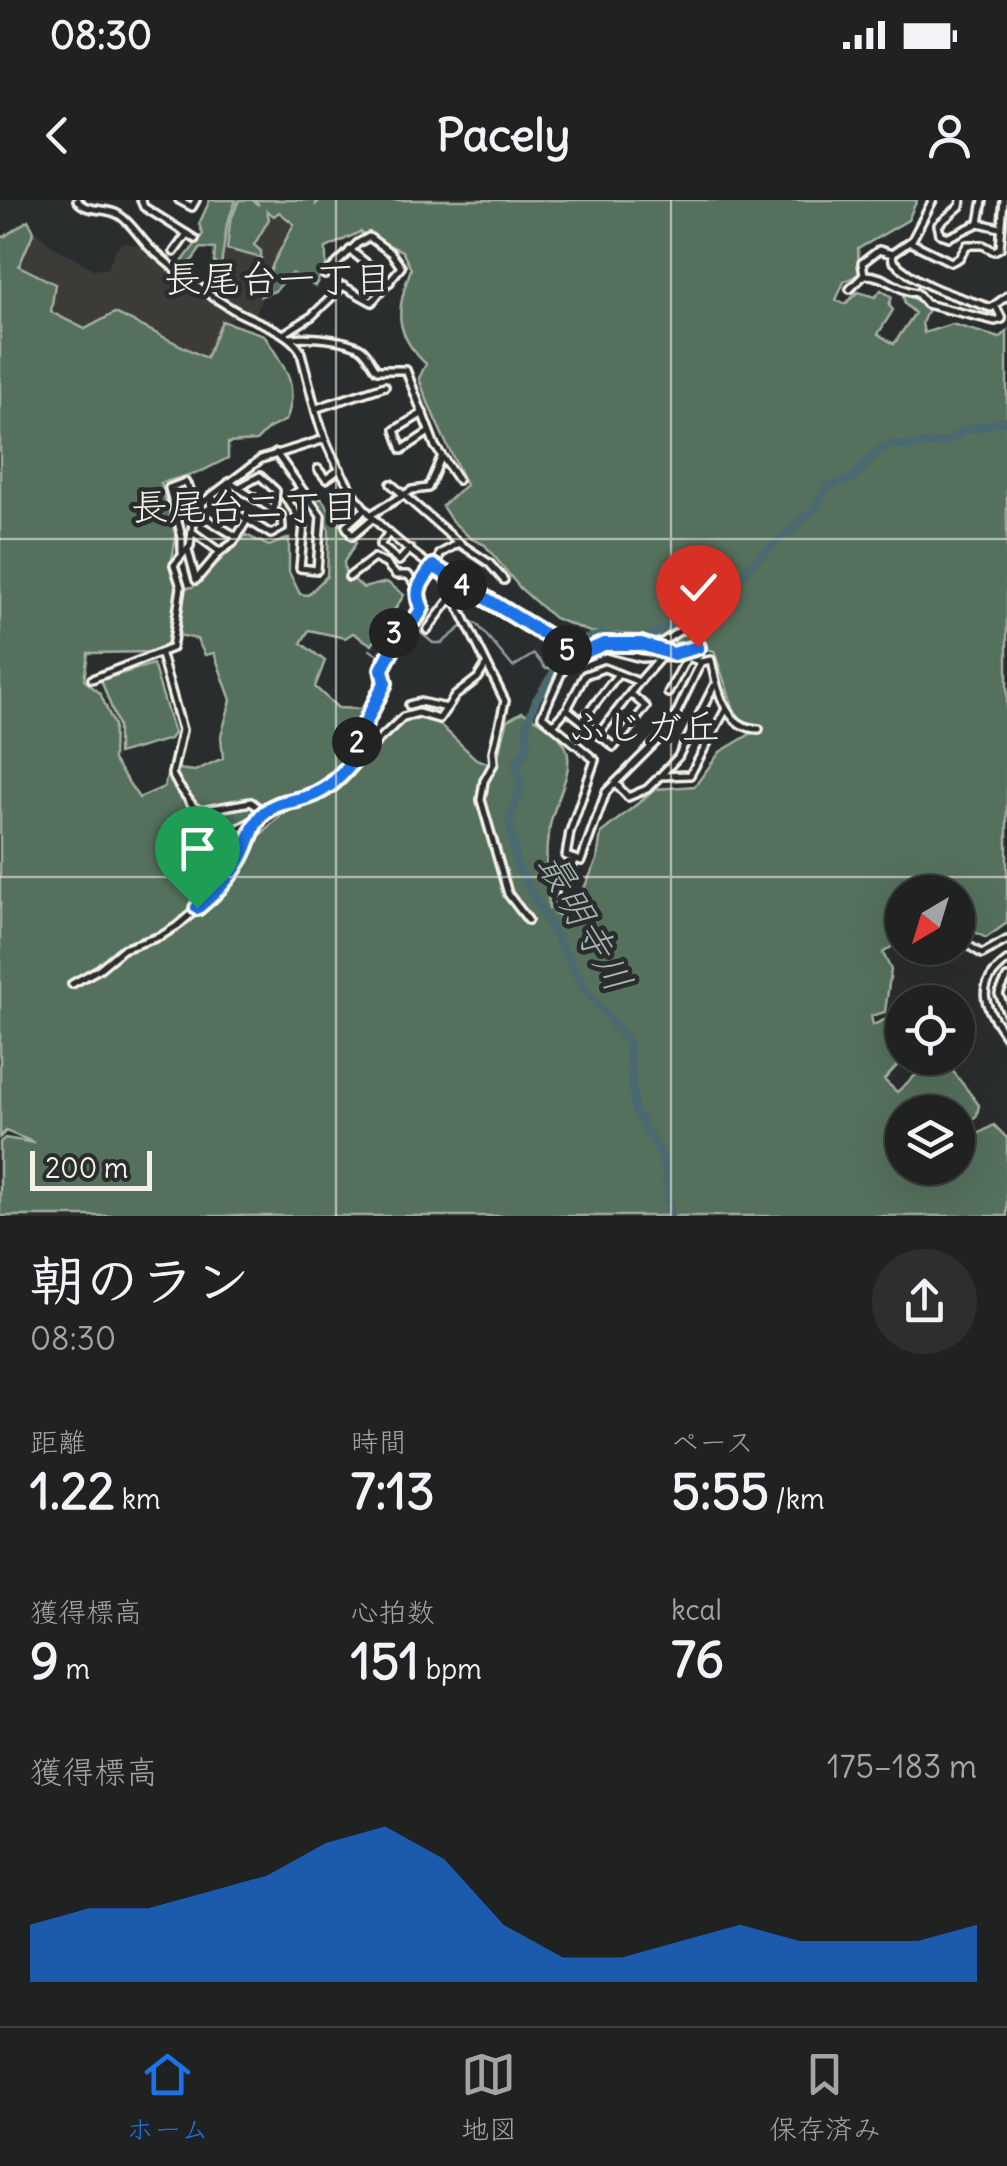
<!DOCTYPE html>
<html lang="ja">
<head>
<meta charset="utf-8">
<style>
  :root { --surface:#202222; --page:#2d2f2f; --text:#f1f3f6; --muted:#a2a4a5; --line:#3d3f40; --accent:#1a73e8 }
  body { margin:0; font-family:Delius,"Klee One",sans-serif; background:var(--page); color:var(--text); height:100vh; display:flex; flex-direction:column; font-size:38px; white-space:nowrap }
  * { box-sizing:border-box; margin:0 }
  p { font-size:32px; color:var(--muted) }
  .icon { flex:none; width:55px; height:55px; fill:none; stroke:currentColor; stroke-width:2; stroke-linecap:round; stroke-linejoin:round }
  .map { position:relative; height:1016px; overflow:hidden }
  .details { display:flex; flex-direction:column; background:var(--surface); flex:1 }
  .details>* { flex:none }
  .needle { width:65px; rotate:218deg }
  .controls { position:absolute; left:885px; top:675px; display:grid; gap:20px }
  .controls a { display:grid; place-items:center; width:90px; height:90px; border-radius:50%; background:var(--surface); box-shadow:0 10px 40px #0002,0 0 0 2px var(--line); font-size:50px }
  .scale { position:absolute; left:30px; bottom:25px; width:122px; box-sizing:border-box; padding-left:10px; border:5px solid #f4f1e8; border-top:0; font-size:28px; line-height:35px; white-space:nowrap; color:#f4f1e8; -webkit-text-stroke:8px #2a2d2e; paint-order:stroke }
  .pin { position:absolute; display:grid; place-items:center; width:85px; height:85px; color:#fff; margin:-102px -42px; border-radius:50% 50% 50% 0; rotate:-45deg; box-shadow:0 0 10px #0007 }
  .pin .icon { rotate:45deg }
  .km { position:absolute; width:50px; height:50px; margin:-25px; border-radius:50%; background:#222; color:#fff; font-size:28px; line-height:50px; text-align:center }
  .round { display:grid; place-items:center; flex:none; width:105px; height:105px; border-radius:52px; background:var(--page) }
  .overview { display:flex; align-items:center; justify-content:space-between; height:170px; padding:0 30px }
  h1 { font-size:55px; font-weight:700; line-height:75px }
  .stats { display:grid; grid-template-columns:repeat(3,1fr); gap:15px; height:170px; padding:10px 30px }
  .stats div { display:grid; align-content:center }
  .stats b { font-size:50px; font-weight:700 }
  .stats small { font-size:28px; font-weight:400 }
  .stats p { font-size:28px }
  .chart { height:280px; padding:20px 30px }
  .chart p { display:flex; justify-content:space-between }
  .chart svg { width:100%; height:180px; margin-top:10px; fill:var(--accent); opacity:.7 }
  .status { display:flex; justify-content:space-between; align-items:center; height:70px; padding:0 50px; background:var(--surface); direction:ltr }
  .status svg { height:28px; fill:currentColor }
  header { display:flex; justify-content:space-between; align-items:center; height:130px; padding:0 30px; background:var(--surface); font-size:45px; font-weight:700 }
  .tabs { display:flex; justify-content:space-around; align-items:center; height:140px; border-top:2px solid var(--line); background:var(--surface); font-size:28px; color:var(--muted) }
  .tabs a { display:grid; justify-items:center; gap:5px }
  .tabs .on { color:var(--accent) }
  .map>svg:first-child { display:block }
  .built { fill:#3c3b38 }
  .green { fill:#556f5d; stroke:#a4b0a2; stroke-width:2.5; fill-rule:evenodd }
  .lines { fill:none; stroke-linecap:round; stroke-linejoin:round }
  .stream { stroke:#8f9f9f; stroke-width:2.5 }
  .river { stroke:#4c696f; stroke-width:8 }
  .minor-casing { stroke:#f4f1e8; stroke-width:12 }
  .minor { stroke:#2a2d2e; stroke-width:5 }
  .route-casing { stroke:#fff; stroke-width:20 }
  .route { stroke:#1a73e8; stroke-width:12 }
  .grid { fill:none; stroke:#f4f1e8; stroke-width:2.5; stroke-opacity:0.55 }
  .labels { text-anchor:middle; stroke-width:9; stroke-linejoin:round; paint-order:stroke }
  .neighbourhood-label { font-size:38px; fill:#f4f1e8; stroke:#2a2d2e }
  .water-label { font-size:38px; font-style:italic; fill:#a8b4b2; stroke:#2a2d2e }
</style>
</head>
<body>
<div class="status"><b>08:30</b><svg viewBox="0 0 49 12"><path d="M0 12V9h3v3zM5 12V6h3v6zM10 12V3h3v9zM15 12V0h3v12zM26 1h20v11H26zM47 4h2v5h-2z"/></svg></div>
<header><svg class="icon" aria-label="back" viewBox="0 0 24 24"><path d="M15 5l-7 7 7 7"/></svg>Pacely<svg class="icon" aria-label="person" viewBox="0 0 24 24"><circle cx="12" cy="8" r="4"/><path d="M4 21q1-7 8-7t8 7"/></svg></header>
<div class="map">
<svg width="1007" height="1016" viewBox="0 0 1007 1016">
  <rect width="100%" height="100%" fill="#2a2d2e"/>
  <filter id="ink" filterUnits="userSpaceOnUse"><feTurbulence type="fractalNoise" baseFrequency=".01" numOctaves="2"/><feDisplacementMap in="SourceGraphic" scale="20" xChannelSelector="R" yChannelSelector="G"/><feConvolveMatrix kernelMatrix="1 2 1 2 8 2 1 2 1" color-interpolation-filters="sRGB"/></filter>
  <g filter="url(#ink)">
    <g class="built">
      <polygon points="236,0 266,0 297,21 272,68 255,118 202,85 213,67 222,68 227,24"/>
      <polygon points="32,28 51,45 93,69 107,69 116,48 123,42 143,47 237,116 227,121 209,162 84,130 48,113 16,65"/>
    </g>
    <g class="green">
      <polygon points="210,0 236,0 227,24 221,66 214,62 215,49 201,48 191,62 190,70 179,66 203,34 199,24"/>
      <path d="M 239,0 L 252,0 L 259,5 L 255,0 L 316,0 L 316,4 L 320,0 L 917,0 L 908,20 L 858,49 L 859,74 L 844,82 L 836,100 L 845,104 L 858,92 L 875,97 L 881,90 L 892,97 L 889,105 L 893,110 L 878,134 L 894,144 L 915,113 L 905,104 L 903,95 L 915,99 L 928,109 L 922,123 L 924,133 L 952,124 L 1000,138 L 1007,131 L 1007,723 L 986,738 C 956,720 958,733 958,692 L 902,692 L 902,739 L 883,753 L 891,770 L 885,812 L 871,816 L 873,825 L 889,818 L 902,829 L 904,858 L 884,880 L 897,892 L 917,874 L 930,872 L 938,858 L 945,861 L 979,905 L 977,915 L 958,935 L 958,912 L 902,912 L 902,968 L 958,968 L 958,943 L 964,947 L 976,935 L 994,925 L 1007,938 L 1007,1016 L 0,1016 L 0,942 L 5,938 L 35,943 L 6,931 L 0,937 L 0,36 L 4,37 L 28,20 L 34,31 L 19,66 L 55,84 L 51,112 L 85,129 L 115,113 L 206,158 L 222,121 L 264,135 C 283,166 301,183 286,220 L 268,229 L 256,241 L 228,243 L 228,258 L 202,271 L 161,283 L 176,336 L 171,366 L 177,389 L 193,387 L 246,335 L 269,346 L 289,338 L 289,372 L 300,394 L 308,395 L 327,376 L 329,330 L 315,304 L 320,297 L 356,343 L 344,362 L 345,372 L 363,388 L 387,382 L 404,395 L 372,445 L 353,433 L 345,438 L 309,430 L 301,443 L 325,461 L 315,487 L 338,508 L 361,509 L 373,492 L 378,471 L 382,479 L 355,540 L 339,564 L 327,575 L 330,579 L 273,617 L 228,627 L 183,630 C 200,645 228,638 248,629 L 238,657 L 216,693 C 238,666 258,631 287,611 C 301,600 321,598 335,586 C 361,565 380,536 409,518 L 435,520 L 476,559 L 491,564 L 497,560 L 508,520 L 522,512 C 606,550 551,584 547,644 C 545,665 548,687 549,708 L 561,715 L 573,712 L 597,660 L 601,633 L 656,589 L 695,586 L 720,552 L 752,533 L 734,510 L 714,451 L 650,436 L 590,432 L 554,418 L 520,388 L 485,345 L 470,338 L 451,320 L 442,306 L 466,285 C 450,249 431,216 419,178 L 426,164 C 393,133 396,109 411,69 L 402,51 L 360,32 L 326,48 L 326,66 L 315,86 L 292,73 L 275,91 L 261,96 L 273,64 L 294,24 L 279,12 L 274,16 L 267,11 L 269,19 L 254,45 L 261,51 L 261,58 L 227,49 L 230,22 ZM 169,433 L 197,439 L 205,455 L 214,453 L 231,500 L 221,536 L 223,558 L 195,571 L 169,568 L 164,587 L 139,598 L 113,560 L 114,525 L 100,493 L 84,480 L 88,453 L 158,452 L 167,444 Z"/>
      <polygon points="153,464 174,533 170,539 118,554 118,525 101,480"/>
    </g>
    <g class="lines">
      <g class="stream">
        <polyline points="469,421 477,424 513,467 534,454 546,469 557,467"/>
        <polyline points="370,450 384,459"/>
        <polyline points="387,479 384,470 397,448 395,436 414,427 433,443 442,443 464,425"/>
      </g>
      <polyline class="river" points="670,1016 664,959 635,911 628,843 585,789 517,666 509,620 522,585 516,565 528,546 526,526 536,500 573,442 601,435 642,440 681,420 718,418 727,393 752,364 813,310 828,287 853,278 879,249 891,244 906,246 948,242 963,231 1007,220"/>
      <g class="minor-casing">
        <g id="minor">
          <path d="M 77,0 C 88,14 105,6 119,15 C 132,23 140,39 151,49 C 176,71 205,93 234,110 C 256,123 285,128 300,150 C 310,184 316,222 331,253 C 342,275 356,300 373,318 C 421,367 516,423 578,455 L 600,447 L 641,458 L 662,457"/>
          <polyline points="141,0 144,7 195,39"/>
          <polyline points="179,0 192,7 196,0"/>
          <polyline points="961,0 960,6 938,25 940,34 949,37 979,23 983,0"/>
          <polyline points="979,23 1000,28"/>
          <polyline points="910,42 951,62 959,58 967,45 983,45 994,51 1000,48 1004,0"/>
          <polyline points="350,50 390,82"/>
          <polyline points="174,52 187,34"/>
          <path d="M 892,54 L 893,61 C 921,88 955,95 991,108 L 1007,96"/>
          <path d="M 864,75 C 885,74 897,91 917,93 L 926,104 L 995,121 L 1002,119 L 995,105"/>
          <polyline points="850,89 864,75 862,63 879,50 892,54 912,40 933,0"/>
          <polyline points="285,133 312,116 343,86 372,102 401,67 391,53 369,37 358,43 325,75"/>
          <path d="M 291,138 C 307,136 351,139 363,150 C 369,155 371,164 377,170 L 406,170 L 435,246 L 458,280"/>
          <polyline points="317,208 385,186"/>
          <polyline points="423,213 395,230 402,250 429,232"/>
          <polyline points="276,253 321,316 317,370 300,368 304,324 287,300 301,289"/>
          <polyline points="318,269 326,279 340,269"/>
          <polyline points="391,284 459,343 489,363 504,380"/>
          <polyline points="238,288 260,276 276,291 274,310"/>
          <polyline points="210,297 271,334 282,328 281,315 229,282"/>
          <polyline points="365,309 346,326 352,336 373,318"/>
          <polyline points="197,313 237,337"/>
          <polyline points="372,314 412,290 428,288 441,258"/>
          <polyline points="389,332 380,345 399,361 410,349"/>
          <polyline points="194,333 220,352"/>
          <polyline points="188,350 196,380 220,352 233,343 247,320"/>
          <polyline points="182,352 182,337 169,288 185,282 200,306"/>
          <polyline points="437,369 440,354 459,343"/>
          <polyline points="443,375 505,501 493,552 494,563 484,581 481,600 508,694 528,720"/>
          <polyline points="349,377 374,358 386,364 396,375 408,375 418,388"/>
          <polyline points="427,430 452,397"/>
          <polyline points="600,447 604,443 641,444 673,454 698,447 699,456 690,453 686,456"/>
          <polyline points="655,447 690,424"/>
          <polyline points="571,451 542,516 595,560 570,632 566,656 581,661 606,592 669,529 701,462"/>
          <polyline points="161,455 182,530 172,574 178,585 193,606 201,611 251,602 261,610 253,621 231,632"/>
          <polyline points="92,479 172,448 181,387 174,365 190,346 194,315 202,303 261,259 325,239"/>
          <polyline points="668,493 688,456"/>
          <polyline points="409,505 420,502 447,508"/>
          <polyline points="567,509 614,547 646,507 631,494"/>
          <polyline points="582,521 618,474"/>
          <path d="M 553,525 L 567,509 L 585,475 L 604,468 L 639,482 L 660,458 L 683,455 L 701,462 L 711,460 C 717,487 724,529 759,529"/>
          <polyline points="598,535 639,482"/>
          <path d="M 352,563 L 350,554 L 385,483 L 381,469 L 393,448 L 388,440 L 399,430 L 415,422 L 422,408 C 413,389 422,382 433,366"/>
          <polyline points="661,575 678,557 714,486"/>
          <polyline points="615,583 628,597 647,589 660,576 690,575 726,509"/>
          <polyline points="558,710 574,660"/>
          <polyline points="971,747 982,754 1007,740"/>
          <path d="M 1007,761 C 971,788 986,807 1007,838"/>
          <polyline points="1007,778 999,794 1007,813"/>
          <polyline points="72,784 99,769 123,749 161,736 177,726 211,697 240,660 254,623 261,616 278,603 299,600 329,587 403,517 418,513 439,519 455,496 478,478 486,465"/>
        </g>
      </g>
      <use href="#minor" class="minor"/>
    </g>
  </g>
  <g class="lines" filter="url(#ink)">
    <g class="route-casing">
      <path id="route" d="M 197,708 C 213,695 229,679 239,661 C 250,645 250,625 265,612 C 278,602 286,603 301,599 C 324,593 337,581 352,563 L 350,554 L 385,483 L 382,469 L 393,448 L 388,440 C 400,425 414,427 422,408 C 413,389 422,382 433,366 L 578,455 L 604,444 L 641,444 L 673,454 L 698,447"/>
    </g>
    <use href="#route" class="route"/>
  </g>
  <path class="grid" d="M 336,0 L 336,1016M 671,0 L 671,1016M 0,339 L 1007,339M 0,677 L 1007,677"/>
  <g class="labels">
    <g class="neighbourhood-label">
      <text x="278" y="92">長尾台一丁目</text>
      <text x="245" y="320">長尾台二丁目</text>
      <text x="644" y="540">ふじガ丘</text>
    </g>
    <g class="water-label">
      <text transform="translate(585 722) rotate(61)" y="13">最明寺川</text>
    </g>
  </g>
</svg>
<div class="controls">
<a><svg class="needle" viewBox="-14 -14 28 28"><path d="M0-13l5 13h-10z" fill="#e53935"/><path d="M0 13l5-13h-10z" fill="#a2a4a5"/></svg></a>
<a><svg class="icon" aria-label="locate" viewBox="0 0 24 24"><circle cx="12" cy="12" r="6"/><path d="M12 2v4M12 18v4M2 12h4M18 12h4"/></svg></a>
<a><svg class="icon" aria-label="layers" viewBox="0 0 24 24"><path d="M12 4l9 5-9 5-9-5zM3 14l9 5 9-5"/></svg></a>
</div>
<div class="scale">200 m</div>
<div class="pin" style="left:197px;top:708px;background:#1e9e55"><svg class="icon" aria-label="arrive" viewBox="0 0 24 24"><path d="M6 21V4h12l-3 4 3 4H6"/></svg></div>
<div class="pin" style="left:698px;top:447px;background:#d93025"><svg class="icon" aria-label="check" viewBox="0 0 24 24"><path d="M5 12l5 5 9-10"/></svg></div>
<b class="km" style="left:357px;top:542px">2</b>
<b class="km" style="left:394px;top:433px">3</b>
<b class="km" style="left:462px;top:385px">4</b>
<b class="km" style="left:567px;top:450px">5</b>
</div>
<section class="details">
<div class="overview"><div><h1>朝のラン</h1><p>08:30</p></div><a class="round"><svg class="icon" aria-label="share" viewBox="0 0 24 24"><path d="M12 15V3M7 8l5-5 5 5M5 13v7h14v-7"/></svg></a></div>
<div class="stats">
<div><p>距離</p><b>1.22<small> km</small></b></div>
<div><p>時間</p><b>7:13</b></div>
<div><p>ペース</p><b>5:55<small> /km</small></b></div>
</div>
<div class="stats">
<div><p>獲得標高</p><b>9<small> m</small></b></div>
<div><p>心拍数</p><b>151<small> bpm</small></b></div>
<div><p>kcal</p><b>76</b></div>
</div>
<div class="chart"><p><span>獲得標高</span>175–183 m</p>
<svg viewBox="0 0 160 44" preserveAspectRatio="none"><path d="M0 44V30L10 26L20 26L30 22L40 18L50 10L60 6L70 14L80 30L90 38L100 38L110 34L120 30L130 34L140 34L150 34L160 30V44z"/></svg>
</div>
</section>
<nav class="tabs">
<a class="on"><svg class="icon" aria-label="home" viewBox="0 0 24 24"><path d="M3 11l9-7 9 7M6 9v11h12V9"/></svg>ホーム</a>
<a><svg class="icon" aria-label="map" viewBox="0 0 24 24"><path d="M3 6l6-2 6 2 6-2v14l-6 2-6-2-6 2zM9 4v14M15 6v14"/></svg>地図</a>
<a><svg class="icon" aria-label="saved" viewBox="0 0 24 24"><path d="M7 4h10v16l-5-4-5 4z"/></svg>保存済み</a>
</nav>
</body>
</html>
